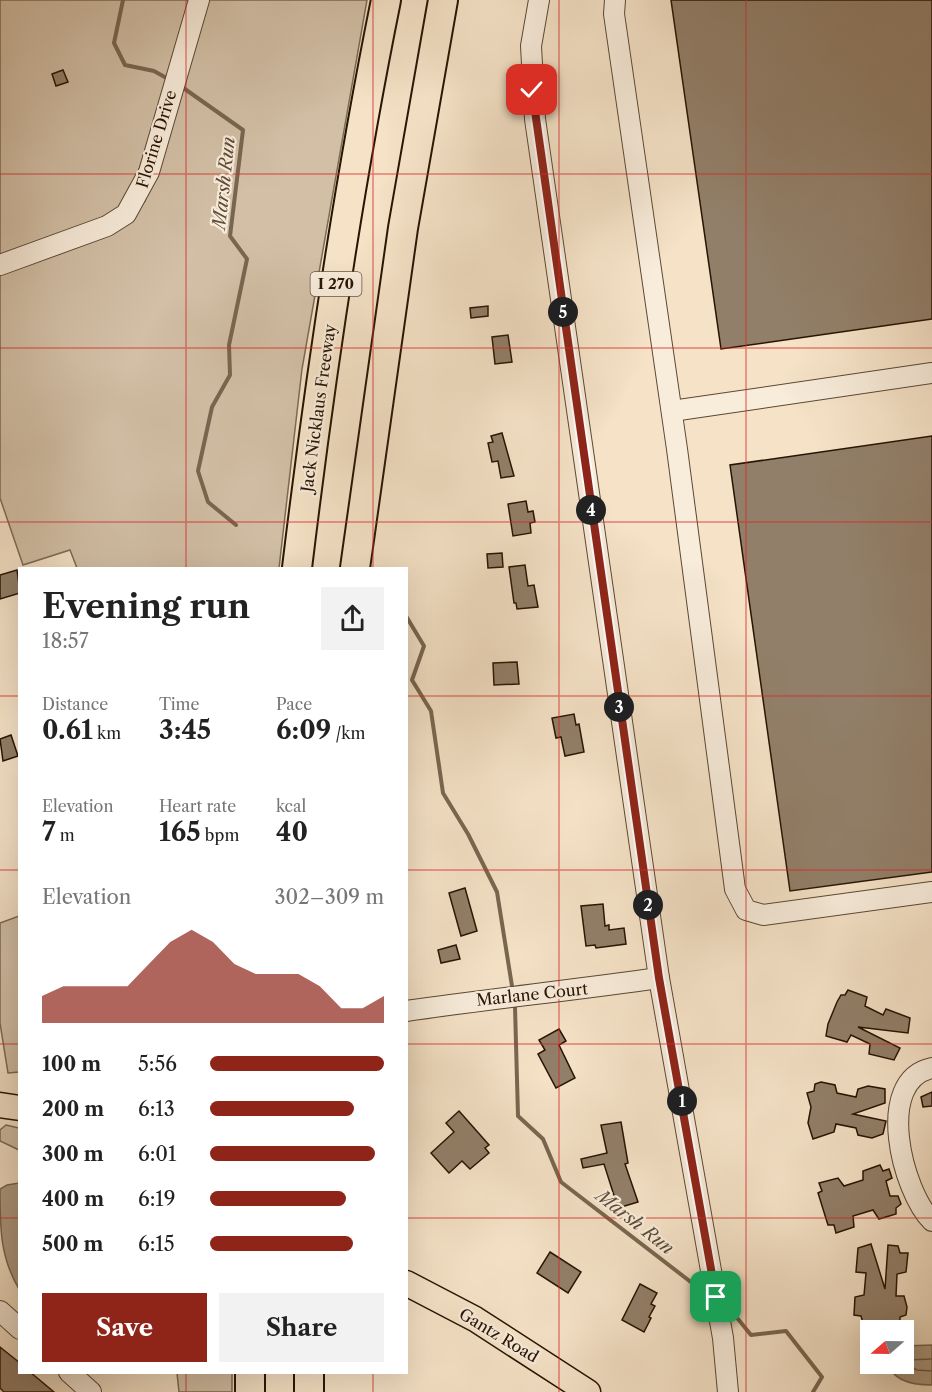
<!DOCTYPE html>
<html lang="en">
<head>
<meta charset="utf-8">
<style>
  :root { --surface:#fff; --page:#f2f2f2; --text:#222; --muted:#767676; --accent:#8f2418 }
  body { margin:0; font-family:"Libre Caslon Text",serif; background:var(--page); color:var(--text); height:100vh; display:flex; flex-direction:column; font-size:22px; white-space:nowrap }
  * { box-sizing:border-box; margin:0 }
  p { font-size:20px; color:var(--muted) }
  .icon { flex:none; width:33px; height:33px; fill:none; stroke:currentColor; stroke-width:2; stroke-linecap:round; stroke-linejoin:round }
  .map { position:relative; flex:1; overflow:hidden }
  .details { position:absolute; left:18px; top:567px; width:390px; height:807px; display:flex; flex-direction:column; background:var(--surface); border-radius:0px; box-shadow:0 6px 24px #0002 }
  .details>* { flex:none }
  .needle { width:39px; rotate:250deg }
  .tools { position:absolute; left:860px; top:1320px; display:grid; gap:12px }
  .tools a { display:grid; place-items:center; width:54px; height:54px; border-radius:0px; background:var(--surface); box-shadow:0 6px 24px #0002; font-size:30px }
  .pin { position:absolute; display:grid; place-items:center; width:51px; height:51px; color:#fff; margin:-26px; border-radius:12px; box-shadow:0 3px 9px #0006 }
  .km { position:absolute; width:30px; height:30px; margin:-15px; border-radius:50%; background:#222; color:#fff; font-size:16px; line-height:30px; text-align:center }
  .round { display:grid; place-items:center; flex:none; width:63px; height:63px; border-radius:0px; background:var(--page) }
  .summary { display:flex; align-items:center; justify-content:space-between; height:102px; padding:0 24px }
  h1 { font-size:33px; font-weight:800; line-height:45px }
  .figures { display:grid; grid-template-columns:repeat(3,1fr); gap:9px; height:102px; padding:6px 24px }
  .figures div { display:grid; align-content:center }
  .figures b { font-size:26px; font-weight:800 }
  .figures small { font-size:16px; font-weight:400 }
  .figures p { font-size:16px }
  .chart { height:168px; padding:12px 24px }
  .chart p { display:flex; justify-content:space-between }
  .chart svg { width:100%; height:108px; margin-top:6px; fill:var(--accent); opacity:.7 }
  .action { display:flex; gap:12px; margin-top:auto; padding:12px 24px }
  .action a { flex:1; height:69px; border-radius:0px; background:var(--accent); color:#fff; font-size:24px; font-weight:800; line-height:69px; text-align:center }
  .action a+a { background:var(--page); color:var(--text) }
  ul { padding:0 24px; list-style:none; font-size:20px }
  li { display:grid; grid-template-columns:96px 72px 1fr; align-items:center; height:45px }
  li i { height:15px; border-radius:8px; background:var(--accent) }
  .map>svg:first-child { display:block }
  .green { fill:#d2bfa6; stroke:#7c6a54; stroke-width:1.5 }
  .water { fill:#af9c84; stroke:#796650; stroke-width:1.5 }
  .lines { fill:none; stroke-linecap:round; stroke-linejoin:round }
  .shore { stroke:#6b5844; stroke-width:1.5 }
  .stream { stroke:#796650; stroke-width:4 }
  .building { fill:#927f69; stroke:#271403; stroke-width:1.5 }
  .minor-casing { stroke:#5a4834; stroke-width:22 }
  .major-casing { stroke:#271403; stroke-width:27 }
  .highway-casing { stroke:#271403; stroke-width:32 }
  .minor { stroke:#f8ecdb; stroke-width:20 }
  .major { stroke:#f5e2c7; stroke-width:24 }
  .highway { stroke:#f5e2c7; stroke-width:28 }
  .route-casing { stroke:#fff; stroke-width:12 }
  .route { stroke:#8f2418; stroke-width:8 }
  .grid { fill:none; stroke:#d62828; stroke-width:1.5; stroke-opacity:0.55 }
  .labels { text-anchor:middle; stroke-width:4.5; stroke-linejoin:round; paint-order:stroke }
  .shield { fill:#f8ecdb; stroke:#654; stroke-width:1.5 }
  .shield-label { font-size:15px; font-weight:bold; fill:#271403 }
  .street-label { font-size:16px; fill:#271403; stroke:#f8ecdb }
  .water-label { font-size:18px; font-style:italic; fill:#5d4a37; stroke:#f8ecdb }
</style>
</head>
<body>
<div class="map">
<svg width="932" height="1392" viewBox="0 0 932 1392">
  <rect width="100%" height="100%" fill="#f5e2c7"/>
  <filter id="stains"><feTurbulence type="fractalNoise" baseFrequency=".00333" numOctaves="4"/><feColorMatrix values="0 0 0 0 .2 0 0 0 0 .09 0 0 0 0 .02 0 0 0 .5 -.17"/></filter>
  <radialGradient id="worn" r=".72"><stop offset=".6" stop-color="#630" stop-opacity="0"/><stop offset="1" stop-color="#630" stop-opacity=".3"/></radialGradient>
  <g class="green">
    <polygon points="0,0 191,0 131,196 110,218 0,259"/>
    <polygon points="205,0 367,0 302,369 279,568 77,568 70,550 23,565 0,498 0,270 128,219 145,201 194,44"/>
    <polygon points="19,916 19,1072 8,1073 0,1023 0,923"/>
    <polygon points="6,1125 19,1128 19,1150 0,1141 0,1130"/>
    <polygon points="177,1373 232,1373 232,1392 179,1392"/>
  </g>
  <g class="water">
    <path d="M 19,1183 L 20,1184 L 19,1289 C 0,1257 0,1228 0,1189 L 7,1185 Z"/>
    <path d="M 932,1345 L 932,1385 C 916,1385 893,1382 889,1364 L 903,1364 L 903,1346 Z"/>
  </g>
  <g class="lines">
    <polyline class="shore" points="932,1359 906,1360 904,1363 917,1370 932,1371"/>
    <g class="stream">
      <polyline points="123,0 114,43 125,65 154,71 170,80"/>
      <polyline points="182,87 243,130 230,236 247,259 229,345 230,375 212,407 198,471 208,502 236,525"/>
      <polyline points="406,616 424,646 412,680 431,711 443,793 468,834 497,892 512,986"/>
      <polyline points="515,1007 518,1116 543,1139 561,1182 709,1296"/>
      <polyline points="724,1308 738,1319 751,1335 786,1331 822,1377 813,1392"/>
    </g>
  </g>
  <g class="building">
    <polygon points="671,0 932,0 932,319 721,349"/>
    <polygon points="63,70 68,82 56,86 52,74"/>
    <polygon points="488,306 488,316 471,318 470,308"/>
    <polygon points="508,335 512,362 495,364 492,337"/>
    <polygon points="502,433 514,476 501,478 498,461 492,462 488,443 493,442 491,436"/>
    <polygon points="932,436 932,872 790,891 730,465"/>
    <polygon points="526,501 528,512 533,511 535,522 530,523 531,533 513,536 508,504"/>
    <polygon points="502,553 503,567 488,568 487,554"/>
    <polygon points="525,565 528,586 534,585 538,607 517,609 516,603 514,603 509,567"/>
    <polygon points="17,570 20,593 0,599 0,575"/>
    <polygon points="517,662 519,684 494,685 493,663"/>
    <polygon points="574,714 576,725 579,724 584,752 565,756 561,737 556,738 552,718"/>
    <polygon points="11,735 18,756 3,761 0,739"/>
    <polygon points="465,888 477,931 461,936 449,893"/>
    <polygon points="603,904 605,926 609,925 609,930 624,928 626,944 596,948 595,945 586,946 581,906"/>
    <polygon points="456,945 460,959 441,963 438,950"/>
    <polygon points="848,990 867,997 865,1006 883,1015 886,1009 910,1018 908,1033 858,1027 900,1048 894,1060 869,1054 870,1044 851,1035 847,1042 826,1036 828,1024 837,1002 841,995 845,995"/>
    <polygon points="559,1029 566,1041 559,1045 575,1078 556,1088 538,1054 545,1050 539,1040"/>
    <polygon points="821,1082 835,1085 837,1093 856,1097 858,1089 868,1086 885,1089 885,1103 853,1114 886,1121 883,1134 872,1138 858,1135 856,1128 836,1124 834,1132 813,1139 808,1123 811,1107 807,1093 814,1091 815,1084"/>
    <polygon points="932,1092 932,1106 923,1107 921,1097"/>
    <polygon points="459,1111 489,1145 485,1148 489,1153 470,1169 462,1161 449,1173 431,1153 454,1132 446,1123"/>
    <polygon points="621,1122 628,1163 625,1164 638,1202 618,1208 604,1164 583,1168 581,1159 607,1153 601,1125"/>
    <polygon points="880,1165 883,1171 889,1169 892,1178 886,1181 890,1196 898,1196 901,1204 896,1208 896,1214 879,1219 873,1210 853,1216 854,1227 836,1233 834,1225 828,1225 818,1193 822,1191 819,1183 838,1178 844,1186 863,1180 863,1171"/>
    <polygon points="871,1244 885,1289 888,1245 898,1246 900,1253 908,1253 906,1272 897,1274 896,1296 904,1296 907,1307 906,1315 900,1317 900,1324 863,1323 861,1316 854,1315 855,1297 864,1295 866,1273 856,1272 858,1248"/>
    <polygon points="550,1252 581,1272 568,1293 537,1273"/>
    <polygon points="640,1284 657,1293 651,1304 655,1306 649,1317 651,1318 644,1332 622,1320"/>
    <polygon points="0,1347 20,1363 20,1372 30,1372 54,1392 4,1392 0,1388"/>
  </g>
  <g class="lines">
    <g class="minor-casing">
      <g id="minor">
        <polyline points="539,0 531,46 535,119 659,978 723,1338 728,1392"/>
        <polyline points="615,0 614,14 677,449 735,889 746,910 763,915 932,892"/>
        <polyline points="0,265 107,226 126,214 149,172 199,0"/>
        <polyline points="672,411 932,373"/>
        <path d="M 406,1011 C 490,999 574,990 659,978"/>
        <path d="M 932,1068 C 874,1080 902,1191 932,1221"/>
        <polyline points="0,1311 20,1329"/>
        <polyline points="69,1372 91,1392"/>
      </g>
    </g>
    <g class="major-casing">
      <g id="major">
        <polyline points="0,1105 20,1108"/>
        <polyline points="406,1283 475,1319 588,1392"/>
      </g>
    </g>
    <g class="highway-casing">
      <g id="highway">
        <path d="M 297,568 C 320,378 348,188 386,0"/>
        <polyline points="355,568 403,228 443,0"/>
        <polyline points="250,1372 250,1392"/>
        <polyline points="309,1392 309,1372"/>
      </g>
    </g>
    <use href="#minor" class="minor"/>
    <use href="#major" class="major"/>
    <use href="#highway" class="highway"/>
  </g>
  <g class="lines">
    <g class="route-casing">
      <polyline id="route" points="532,90 659,978 716,1297"/>
    </g>
    <use href="#route" class="route"/>
  </g>
  <path class="grid" d="M 186,0 L 186,568M 373,0 L 373,568M 559,0 L 559,1392M 746,0 L 746,1392M 0,174 L 932,174M 0,348 L 932,348M 0,522 L 932,522M 0,696 L 20,696M 406,696 L 932,696M 0,870 L 20,870M 406,870 L 932,870M 0,1044 L 20,1044M 406,1044 L 932,1044M 0,1218 L 20,1218M 406,1218 L 932,1218M 186,1372 L 186,1392M 373,1372 L 373,1392"/>
  <g class="labels">
    <rect class="shield" x="310.5" y="272" width="51" height="24" rx="4.5"/>
    <g class="shield-label">
      <text x="336" y="289">I 270</text>
    </g>
    <g class="street-label">
      <text transform="translate(156 139) rotate(-73)" y="6">Florine Drive</text>
      <text transform="translate(318 408) rotate(-82)" y="6">Jack Nicklaus Freeway</text>
      <text transform="translate(532 994) rotate(-6)" y="6">Marlane Court</text>
      <text transform="translate(499 1335) rotate(31)" y="6">Gantz Road</text>
    </g>
    <g class="water-label">
      <text transform="translate(224 183) rotate(-84)" y="6">Marsh Run</text>
      <text transform="translate(635 1222) rotate(38)" y="6">Marsh Run</text>
    </g>
  </g>
  <rect width="100%" height="100%" filter="url(#stains)"/>
  <rect width="100%" height="100%" fill="url(#worn)"/>
</svg>
<div class="tools">
<a><svg class="needle" viewBox="-14 -14 28 28"><path d="M0-13l5 13h-10z" fill="#e53935"/><path d="M0 13l5-13h-10z" fill="#767676"/></svg></a>
</div>
<div class="pin" style="left:716px;top:1297px;background:#1e9e55"><svg class="icon" aria-label="arrive" viewBox="0 0 24 24"><path d="M6 21V4h12l-3 4 3 4H6"/></svg></div>
<div class="pin" style="left:532px;top:90px;background:#d93025"><svg class="icon" aria-label="check" viewBox="0 0 24 24"><path d="M5 12l5 5 9-10"/></svg></div>
<b class="km" style="left:682px;top:1101px">1</b>
<b class="km" style="left:648px;top:905px">2</b>
<b class="km" style="left:619px;top:707px">3</b>
<b class="km" style="left:591px;top:510px">4</b>
<b class="km" style="left:563px;top:312px">5</b>
<section class="details">
<div class="summary"><div><h1>Evening run</h1><p>18:57</p></div><a class="round"><svg class="icon" aria-label="share" viewBox="0 0 24 24"><path d="M12 15V3M7 8l5-5 5 5M5 13v7h14v-7"/></svg></a></div>
<div class="figures">
<div><p>Distance</p><b>0.61<small> km</small></b></div>
<div><p>Time</p><b>3:45</b></div>
<div><p>Pace</p><b>6:09<small> /km</small></b></div>
</div>
<div class="figures">
<div><p>Elevation</p><b>7<small> m</small></b></div>
<div><p>Heart rate</p><b>165<small> bpm</small></b></div>
<div><p>kcal</p><b>40</b></div>
</div>
<div class="chart"><p><span>Elevation</span>302–309 m</p>
<svg viewBox="0 0 160 44" preserveAspectRatio="none"><path d="M0 44V33L10 29L20 29L30 29L40 29L50 20L60 11L70 6L80 11L90 20L100 24L110 24L120 24L130 29L140 38L150 38L160 33V44z"/></svg>
</div>
<ul>
<li><b>100 m</b>5:56<i style="width:100%"></i></li>
<li><b>200 m</b>6:13<i style="width:83%"></i></li>
<li><b>300 m</b>6:01<i style="width:95%"></i></li>
<li><b>400 m</b>6:19<i style="width:78%"></i></li>
<li><b>500 m</b>6:15<i style="width:82%"></i></li>
</ul>
<div class="action"><a>Save</a><a>Share</a></div>
</section>
</div>
</body>
</html>
